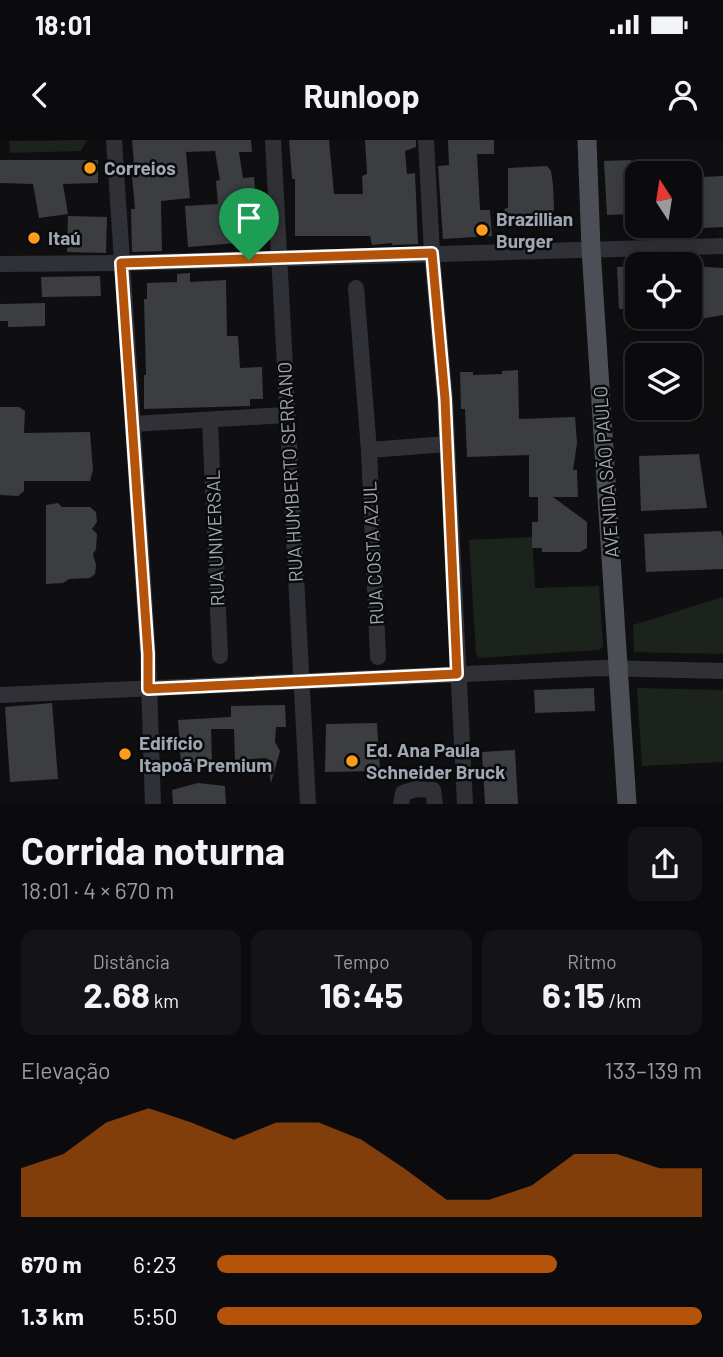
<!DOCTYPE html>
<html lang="pt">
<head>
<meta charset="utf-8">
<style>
  :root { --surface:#0b0b0d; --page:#141416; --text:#f1f3f6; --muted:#9a9b9d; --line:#2b2b2e; --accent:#b45309 }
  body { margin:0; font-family:Barlow,sans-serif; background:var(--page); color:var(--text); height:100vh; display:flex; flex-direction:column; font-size:26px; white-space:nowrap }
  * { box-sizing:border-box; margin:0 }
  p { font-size:23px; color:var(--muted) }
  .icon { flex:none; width:38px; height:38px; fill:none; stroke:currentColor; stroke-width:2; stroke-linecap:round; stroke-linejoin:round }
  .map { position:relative; height:664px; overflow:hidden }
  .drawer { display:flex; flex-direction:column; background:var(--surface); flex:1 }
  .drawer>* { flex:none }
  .needle { width:46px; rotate:348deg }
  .buttons { position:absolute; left:625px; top:21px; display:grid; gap:14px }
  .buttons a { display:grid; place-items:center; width:77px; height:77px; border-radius:14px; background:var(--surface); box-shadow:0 4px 18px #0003,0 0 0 2px var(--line); font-size:35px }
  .pin { position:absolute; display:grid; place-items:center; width:60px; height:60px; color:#fff; margin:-72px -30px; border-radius:50% 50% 50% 0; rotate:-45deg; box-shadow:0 0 7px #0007 }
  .pin .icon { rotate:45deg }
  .round { display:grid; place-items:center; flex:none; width:74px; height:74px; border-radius:14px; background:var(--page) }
  .headline { display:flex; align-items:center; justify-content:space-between; height:119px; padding:0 21px }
  h1 { font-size:38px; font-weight:700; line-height:52px }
  .stats { display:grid; grid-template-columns:repeat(3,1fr); gap:10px; height:119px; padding:7px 21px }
  .stats div { display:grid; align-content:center; border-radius:14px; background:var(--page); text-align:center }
  .stats b { font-size:35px; font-weight:700 }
  .stats small { font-size:19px; font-weight:400 }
  .stats p { font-size:19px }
  .chart { height:196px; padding:14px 21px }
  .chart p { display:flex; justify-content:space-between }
  .chart svg { width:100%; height:126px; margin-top:7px; fill:var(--accent); opacity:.7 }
  ul { padding:0 21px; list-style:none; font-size:23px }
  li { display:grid; grid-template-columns:112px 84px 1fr; align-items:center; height:52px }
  li i { height:18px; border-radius:9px; background:var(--accent) }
  .status { display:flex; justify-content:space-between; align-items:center; height:49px; padding:0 35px; background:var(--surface); direction:ltr }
  .status svg { height:19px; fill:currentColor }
  header { display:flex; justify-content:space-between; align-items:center; height:91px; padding:0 21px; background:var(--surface); font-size:32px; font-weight:700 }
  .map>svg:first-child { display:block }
  .green { fill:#1b231c }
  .building { fill:#3b3d41 }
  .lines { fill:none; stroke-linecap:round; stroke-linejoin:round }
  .minor { stroke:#303136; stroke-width:16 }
  .major { stroke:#4c4f55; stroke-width:19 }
  .route-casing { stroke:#fff; stroke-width:14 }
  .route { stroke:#b45309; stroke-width:9 }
  .poi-dot { fill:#fd9d1b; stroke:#0a0a0c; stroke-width:2.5 }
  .labels { text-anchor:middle; stroke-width:5; stroke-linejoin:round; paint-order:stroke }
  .poi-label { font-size:19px; font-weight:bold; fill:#9fa7b3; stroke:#0a0a0c; text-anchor:start }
  .street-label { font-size:19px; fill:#9fa7b3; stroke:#0a0a0c }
</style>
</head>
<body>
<div class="status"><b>18:01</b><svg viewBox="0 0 49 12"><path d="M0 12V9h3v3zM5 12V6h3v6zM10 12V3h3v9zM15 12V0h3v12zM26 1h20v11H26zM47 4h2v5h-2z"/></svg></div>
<header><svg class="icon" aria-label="back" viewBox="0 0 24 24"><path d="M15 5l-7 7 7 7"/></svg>Runloop<svg class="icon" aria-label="person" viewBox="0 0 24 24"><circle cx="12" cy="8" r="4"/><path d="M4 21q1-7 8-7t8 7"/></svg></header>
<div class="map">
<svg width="723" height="664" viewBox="0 0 723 664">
  <rect width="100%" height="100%" fill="#0f0f11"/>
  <g class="green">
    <polygon points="87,0 81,11 10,13 9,1"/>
    <polygon points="532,397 535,448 599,446 603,506 599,510 480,518 476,514 469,400"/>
    <polygon points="723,457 723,514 634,512 633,485"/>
    <polygon points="637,548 723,550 723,622 642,626"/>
  </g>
  <g class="building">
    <polygon points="132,0 251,0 252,12 239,12 243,38 254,37 256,61 259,61 261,101 188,107 185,66 218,64 216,41 220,40 215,11 186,12 190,58 161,61 162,111 132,112 131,69 135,69 131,25 134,25"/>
    <polygon points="289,0 329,0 334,54 363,54 362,36 367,34 365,0 416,0 416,7 405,11 407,34 415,33 418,104 392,105 392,103 372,105 370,96 295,96 295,39 292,39"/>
    <polygon points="448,0 494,0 494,14 477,14 480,70 490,70 492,96 443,99 438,26 449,25"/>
    <polygon points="0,20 98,20 98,43 63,44 68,74 39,78 33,44 0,43"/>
    <polygon points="631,20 631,24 636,24 637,35 637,74 607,75 604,21"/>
    <polygon points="547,26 551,31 553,45 554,68 551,85 531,82 531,87 512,86 504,69 508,68 508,28"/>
    <polygon points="723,36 723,87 703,88 702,37"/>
    <polygon points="68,76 107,77 106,113 67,112"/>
    <polygon points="637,126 637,169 619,169 617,127"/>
    <polygon points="693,126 723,128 723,175 694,180 690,176 690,131"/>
    <polygon points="190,133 190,142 226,140 227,196 238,196 240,228 262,227 263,259 250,259 250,266 144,269 144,235 146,235 144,159 147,159 147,143 177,142 177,134"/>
    <polygon points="100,136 101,156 42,157 41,137"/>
    <polygon points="45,163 45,186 8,187 8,181 0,181 0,164"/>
    <polygon points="518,230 519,279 575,277 577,303 573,330 577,330 578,357 553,357 587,382 587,408 580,412 542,412 542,408 532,408 532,382 538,382 538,357 529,357 529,315 467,317 465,269 461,269 460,232 473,232 473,235 502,234 502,231"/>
    <polygon points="0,267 19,267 25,271 24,293 90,292 93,330 90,341 24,341 24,351 18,356 0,355"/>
    <polygon points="699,314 707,368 641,371 639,316"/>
    <polygon points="58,363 62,367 90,367 96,372 97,382 92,389 97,394 96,409 93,414 96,425 95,434 90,438 69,439 63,443 46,444 46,365"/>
    <polygon points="721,391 723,398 723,429 646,432 644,394"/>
    <polygon points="594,548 595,571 535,573 534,550"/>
    <polygon points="52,563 58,639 10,642 5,567"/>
    <polygon points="285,565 286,587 276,587 275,602 280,611 271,643 267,618 235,620 234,589 211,589 212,621 181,623 178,580 231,577 231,566"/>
    <polygon points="377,583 380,631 325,632 326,584"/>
    <polygon points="515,610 518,664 485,664 482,612"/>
    <polygon points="198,643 225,646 226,664 173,664 172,650"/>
  </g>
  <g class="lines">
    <g class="minor">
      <polyline points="114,0 148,514 153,664"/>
      <polyline points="273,0 308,664"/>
      <polyline points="426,0 432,113 445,259 465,664"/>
      <polyline points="0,124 121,123 723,106"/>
      <polyline points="356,148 369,310 378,517"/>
      <polyline points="210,280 220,516"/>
      <polyline points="133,284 286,275"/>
      <polyline points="369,310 447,304"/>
      <polyline points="0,555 601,528 723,531"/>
      <polyline points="401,664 403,653 416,649 433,650 435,664"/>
    </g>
    <polyline class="major" points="587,0 591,109 627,664"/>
  </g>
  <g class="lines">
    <g class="route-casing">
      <polygon id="route" points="432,113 445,259 457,534 148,549 148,514 121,123"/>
    </g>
    <use href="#route" class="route"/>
  </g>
  <g class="poi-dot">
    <circle cx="90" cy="28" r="7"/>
    <circle cx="482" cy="90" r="7"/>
    <circle cx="34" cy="98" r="7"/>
    <circle cx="125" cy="614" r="7"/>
    <circle cx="352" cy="621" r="7"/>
  </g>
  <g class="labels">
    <g class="poi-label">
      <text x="104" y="35">Correios</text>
      <text x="496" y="86">Brazillian<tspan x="496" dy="22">Burger</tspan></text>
      <text x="48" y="105">Itaú</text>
      <text x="139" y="610">Edifício<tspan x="139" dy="22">Itapoã Premium</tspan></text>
      <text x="366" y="617">Ed. Ana Paula<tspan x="366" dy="22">Schneider Bruck</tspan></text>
    </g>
    <g class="street-label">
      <text transform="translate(290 332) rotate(-93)" y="7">RUA HUMBERTO SERRANO</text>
      <text transform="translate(606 332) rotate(-94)" y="7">AVENIDA SÃO PAULO</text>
      <text transform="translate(215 398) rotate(-92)" y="7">RUA UNIVERSAL</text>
      <text transform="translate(373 413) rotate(-93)" y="7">RUA COSTA AZUL</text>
    </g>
  </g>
</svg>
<div class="buttons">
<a><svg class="needle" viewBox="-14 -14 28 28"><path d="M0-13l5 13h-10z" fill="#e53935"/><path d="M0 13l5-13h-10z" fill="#9a9b9d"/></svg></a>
<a><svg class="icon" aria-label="locate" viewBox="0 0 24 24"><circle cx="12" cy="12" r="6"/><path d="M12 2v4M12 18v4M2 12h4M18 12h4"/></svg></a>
<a><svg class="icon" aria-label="layers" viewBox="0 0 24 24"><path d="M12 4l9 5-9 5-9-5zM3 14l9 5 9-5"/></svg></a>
</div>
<div class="pin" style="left:249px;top:120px;background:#1e9e55"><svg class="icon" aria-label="arrive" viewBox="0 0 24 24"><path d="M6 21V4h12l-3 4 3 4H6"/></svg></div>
</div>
<section class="drawer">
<div class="headline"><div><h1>Corrida noturna</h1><p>18:01 · 4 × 670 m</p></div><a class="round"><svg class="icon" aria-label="share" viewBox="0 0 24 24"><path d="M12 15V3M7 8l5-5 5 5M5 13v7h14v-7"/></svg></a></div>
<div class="stats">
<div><p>Distância</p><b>2.68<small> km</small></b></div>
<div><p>Tempo</p><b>16:45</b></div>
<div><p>Ritmo</p><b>6:15<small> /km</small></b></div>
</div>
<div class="chart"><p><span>Elevação</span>133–139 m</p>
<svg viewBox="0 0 160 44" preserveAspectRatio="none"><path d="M0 44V27L10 22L20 11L30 6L40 11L50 17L60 11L70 11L80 17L90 27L100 38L110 38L120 33L130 22L140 22L150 27L160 27V44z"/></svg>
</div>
<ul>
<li><b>670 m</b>6:23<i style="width:70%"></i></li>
<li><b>1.3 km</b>5:50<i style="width:100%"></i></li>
</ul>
</section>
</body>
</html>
